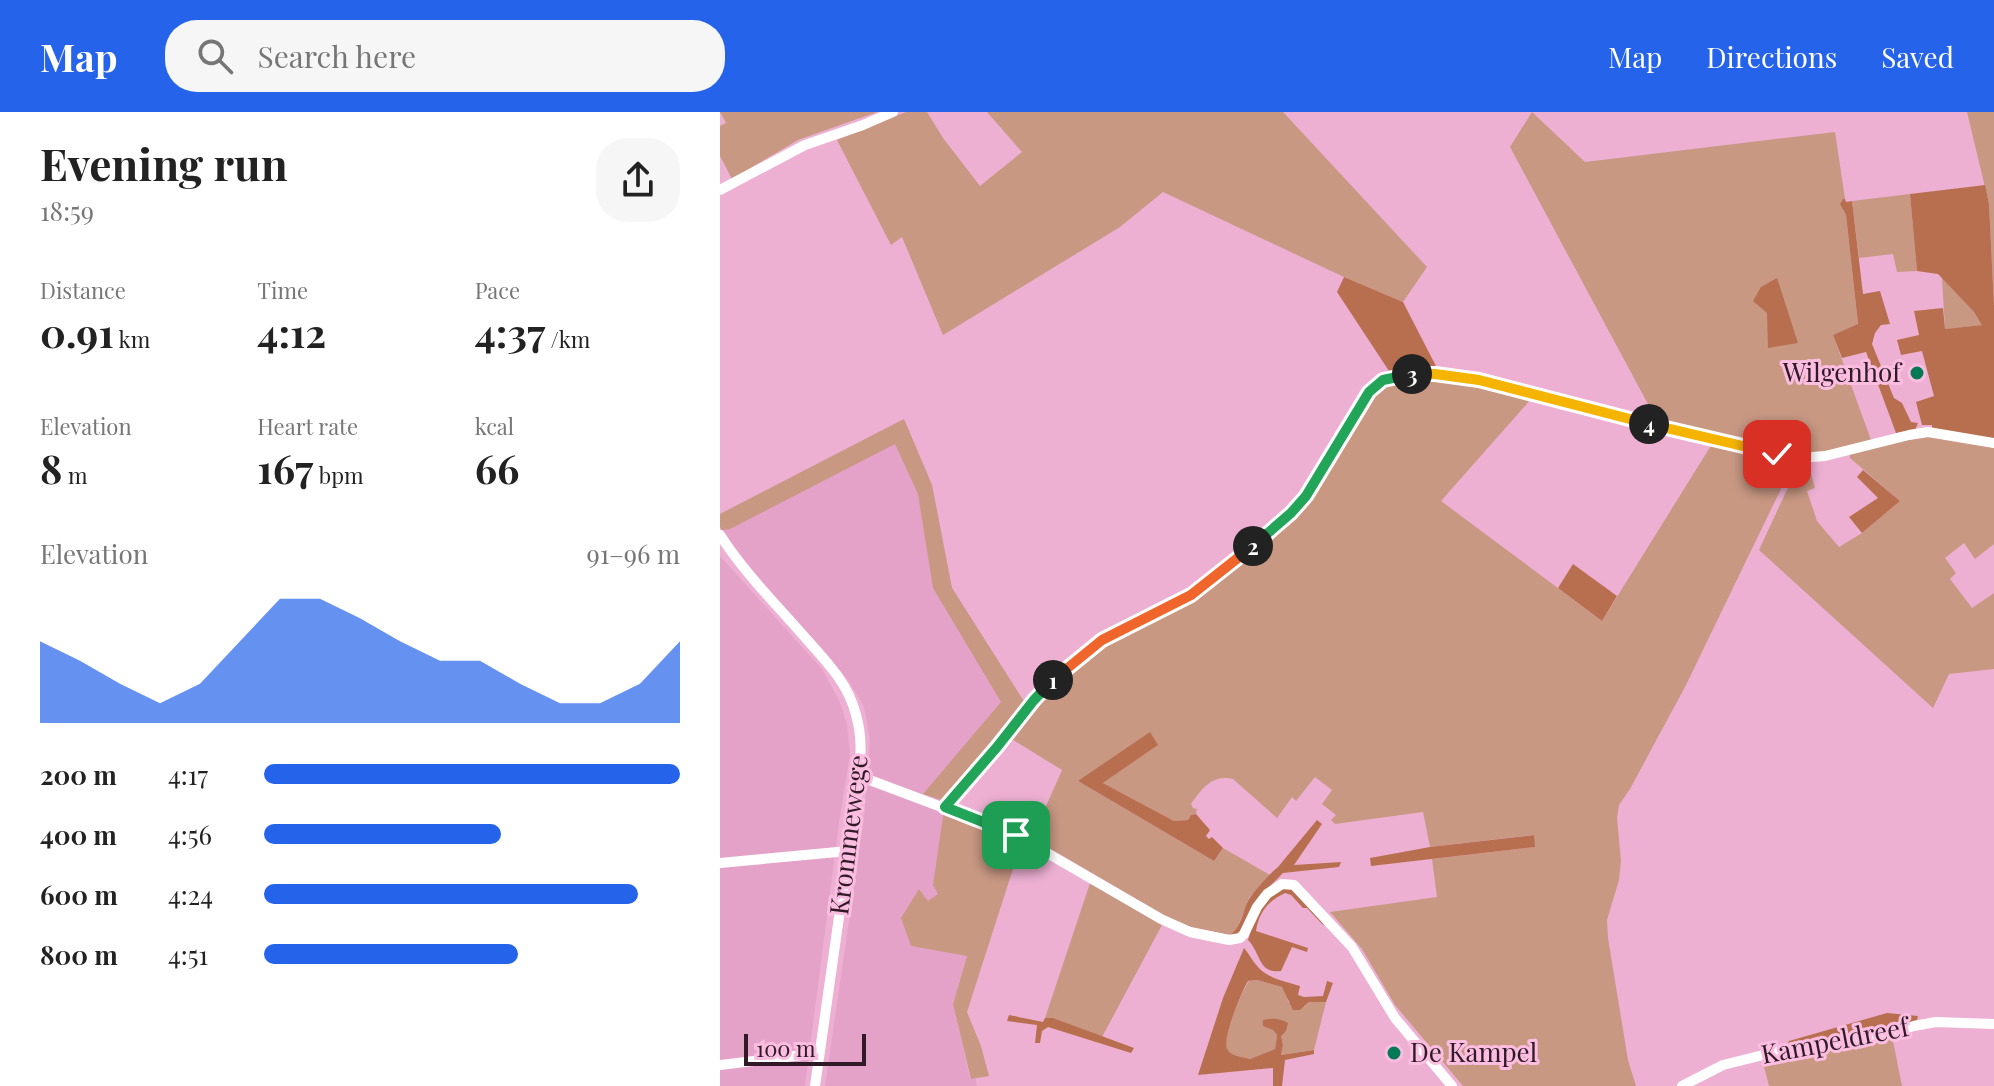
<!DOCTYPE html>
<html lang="en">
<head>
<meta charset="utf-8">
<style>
  :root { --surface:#fff; --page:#f6f6f6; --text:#222; --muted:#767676; --accent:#2563eb }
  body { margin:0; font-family:"Playfair Display",serif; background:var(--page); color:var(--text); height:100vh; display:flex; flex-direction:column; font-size:30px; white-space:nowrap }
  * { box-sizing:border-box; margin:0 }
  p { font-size:26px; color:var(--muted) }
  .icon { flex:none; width:44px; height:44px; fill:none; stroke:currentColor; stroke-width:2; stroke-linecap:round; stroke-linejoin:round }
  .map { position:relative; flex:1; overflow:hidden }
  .drawer { display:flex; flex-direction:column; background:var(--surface); width:720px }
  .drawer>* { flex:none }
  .scale { position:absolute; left:24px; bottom:20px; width:122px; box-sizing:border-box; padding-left:8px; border:4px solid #301a27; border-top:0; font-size:22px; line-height:28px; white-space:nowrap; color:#301a27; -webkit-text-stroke:6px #fbbde0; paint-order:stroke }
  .pin { position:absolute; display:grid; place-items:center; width:68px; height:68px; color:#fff; margin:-34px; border-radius:16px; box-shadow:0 4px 12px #0006 }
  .km { position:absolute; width:40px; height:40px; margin:-20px; border-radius:50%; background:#222; color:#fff; font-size:22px; line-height:40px; text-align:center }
  .round { display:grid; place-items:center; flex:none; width:84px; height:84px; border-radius:32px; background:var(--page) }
  .summary { display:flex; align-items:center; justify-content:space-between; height:136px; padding:0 40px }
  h1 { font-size:44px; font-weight:700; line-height:60px }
  .metrics { display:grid; grid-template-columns:repeat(3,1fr); gap:12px; height:136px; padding:8px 40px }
  .metrics div { display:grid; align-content:center }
  .metrics b { font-size:40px; font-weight:700 }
  .metrics small { font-size:22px; font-weight:400 }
  .metrics p { font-size:22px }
  .chart { height:224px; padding:16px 40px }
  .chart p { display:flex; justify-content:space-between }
  .chart svg { width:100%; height:144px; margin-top:8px; fill:var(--accent); opacity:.7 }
  ul { padding:0 40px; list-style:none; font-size:26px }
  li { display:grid; grid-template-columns:128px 96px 1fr; align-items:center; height:60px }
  li i { height:20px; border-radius:10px; background:var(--accent) }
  header { display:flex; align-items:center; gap:48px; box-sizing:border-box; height:112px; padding:0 40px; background:var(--accent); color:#fff }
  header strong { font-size:38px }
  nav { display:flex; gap:44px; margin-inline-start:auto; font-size:28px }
  .search { width:560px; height:72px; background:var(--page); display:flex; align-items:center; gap:20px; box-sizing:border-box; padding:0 28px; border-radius:32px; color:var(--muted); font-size:30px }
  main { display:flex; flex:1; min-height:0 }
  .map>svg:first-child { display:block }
  .built { fill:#e5a2c8 }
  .green { fill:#c89883 }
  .forest { fill:#b86f4f }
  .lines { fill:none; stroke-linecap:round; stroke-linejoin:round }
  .minor { stroke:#fff; stroke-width:10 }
  .split-1-casing { stroke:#fff; stroke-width:16 }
  .split-2-casing { stroke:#fff; stroke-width:16 }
  .split-3-casing { stroke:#fff; stroke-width:16 }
  .split-4-casing { stroke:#fff; stroke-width:16 }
  .split-5-casing { stroke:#fff; stroke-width:16 }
  .split-1 { stroke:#22a559; stroke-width:10 }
  .split-2 { stroke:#f0652b; stroke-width:10 }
  .split-3 { stroke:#22a559; stroke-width:10 }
  .split-4 { stroke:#f5b400; stroke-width:10 }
  .split-5 { stroke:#f5b400; stroke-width:10 }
  .poi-dot { fill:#047955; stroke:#fbbde0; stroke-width:3 }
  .labels { text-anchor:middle; stroke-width:6; stroke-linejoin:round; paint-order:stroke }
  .poi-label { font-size:26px; fill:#301a27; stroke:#fbbde0; text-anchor:end }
  .street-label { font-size:26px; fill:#301a27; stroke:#fbbde0 }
</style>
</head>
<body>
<header>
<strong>Map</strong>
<div class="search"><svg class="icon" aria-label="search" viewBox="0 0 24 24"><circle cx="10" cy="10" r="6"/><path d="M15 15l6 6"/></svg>Search here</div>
<nav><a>Map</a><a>Directions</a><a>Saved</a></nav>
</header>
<main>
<section class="drawer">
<div class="summary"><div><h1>Evening run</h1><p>18:59</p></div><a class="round"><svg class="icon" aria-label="share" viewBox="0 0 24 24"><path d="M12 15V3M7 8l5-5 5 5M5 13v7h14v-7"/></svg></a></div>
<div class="metrics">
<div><p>Distance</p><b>0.91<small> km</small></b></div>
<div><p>Time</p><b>4:12</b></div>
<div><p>Pace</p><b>4:37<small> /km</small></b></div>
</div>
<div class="metrics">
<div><p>Elevation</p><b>8<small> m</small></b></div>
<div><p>Heart rate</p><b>167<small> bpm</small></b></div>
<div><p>kcal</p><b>66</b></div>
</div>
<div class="chart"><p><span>Elevation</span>91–96 m</p>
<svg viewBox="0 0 160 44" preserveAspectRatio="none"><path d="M0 44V19L10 25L20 32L30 38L40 32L50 19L60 6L70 6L80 12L90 19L100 25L110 25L120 32L130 38L140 38L150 32L160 19V44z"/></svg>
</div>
<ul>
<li><b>200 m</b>4:17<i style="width:100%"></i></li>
<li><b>400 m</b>4:56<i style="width:57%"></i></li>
<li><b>600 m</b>4:24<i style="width:90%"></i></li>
<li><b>800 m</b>4:51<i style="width:61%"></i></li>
</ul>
</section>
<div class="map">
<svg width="1274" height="974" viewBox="0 0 1274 974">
  <rect width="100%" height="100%" fill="#edb0d3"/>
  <g class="built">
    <polygon points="184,307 212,373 232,476 305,591 281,622 278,621 222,688 224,698 218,782 208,790 199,778 191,834 247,843 233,892 250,966 256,967 257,974 105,974 144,705 150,629 147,609 143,593 129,569 31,458 0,415 0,402"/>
    <polygon points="0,444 102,557 119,588 127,612 130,642 119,711 85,974 0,974"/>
  </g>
  <g class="green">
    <polygon points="0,0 157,0 78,28 12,67 0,44 0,14 6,11"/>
    <polygon points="186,0 207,0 223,26 260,74 302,40 267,0 563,0 707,155 683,190 624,165 443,80 400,115 223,223 182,125 171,133 117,28"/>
    <polygon points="812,0 865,50 1115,20 1125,87 1123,87 1123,98 1126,103 1138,213 1113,223 1151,328 1099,341 1060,338 932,308 929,294 790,35"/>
    <polygon points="1247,0 1274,0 1274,193 1269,92"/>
    <polygon points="1190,82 1197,159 1177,160 1173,142 1139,146 1132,89"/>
    <polygon points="1222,166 1254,200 1263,213 1225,217"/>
    <path d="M 712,266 L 766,274 L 812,286 L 721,389 L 882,509 L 992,332 L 1074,350 L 966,573 L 910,677 L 899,693 L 897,706 L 901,749 L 899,768 L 887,808 L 888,826 L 908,948 L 916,974 L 743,974 L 675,893 L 642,837 L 610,800 L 717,785 L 712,747 L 814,735 L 813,723 L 710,735 L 703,700 L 615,712 L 611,708 L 616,703 L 602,692 L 612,678 L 595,665 L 576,689 L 572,685 L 557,706 L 513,667 C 493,662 482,676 471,692 L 473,696 L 477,697 L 476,702 L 471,703 L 468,708 L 454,709 L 383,671 L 438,633 L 358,669 L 494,749 L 503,736 L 550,763 L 529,786 L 516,819 L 510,823 L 461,813 L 312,726 L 342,658 L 290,626 L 314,594 L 335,572 L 361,549 L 396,525 L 470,489 L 556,420 L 647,289 C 672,264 679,267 712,266 Z"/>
    <polygon points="184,307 212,373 232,476 305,591 281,622 278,621 222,688 203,682 281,590 213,476 198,382 175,332 10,417 2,418 0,415 0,402"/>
    <polygon points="1206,324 1274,335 1274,432 1255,447 1244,431 1225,446 1236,461 1230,467 1252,496 1274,481 1274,557 1229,562 1213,596 1039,438 1078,354 1090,358 1095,376 1087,379 1097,409 1119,435 1142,421 1180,389 1130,346 1130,341"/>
    <polygon points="224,698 298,727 301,732 247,900 261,934 269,964 251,967 233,892 247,844 191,834 181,806 199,777 208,789 218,782 213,773"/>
    <polygon points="370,771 442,813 382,925 333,906 325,906"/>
    <path d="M 537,868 L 562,875 L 567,882 L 568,890 L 584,895 L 589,890 L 606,890 L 594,938 L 561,943 L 563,933 L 561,924 L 553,918 L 557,923 L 555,937 L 530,947 C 523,945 510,944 506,937 C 502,926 522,879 529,869 Z"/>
    <polygon points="1172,924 1182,974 1049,974 1042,947"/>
  </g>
  <g class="forest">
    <polygon points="1265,73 1269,92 1274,193 1274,327 1212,318 1212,313 1202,313 1196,290 1214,284 1202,239 1181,243 1177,228 1199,223 1194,199 1223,196 1225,217 1262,213 1254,200 1218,162 1197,159 1190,82"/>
    <polygon points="1123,87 1125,87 1126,90 1132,89 1143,182 1160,179 1170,212 1161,213 1155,221 1152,232 1174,286 1182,291 1191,310 1198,311 1195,318 1176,321 1146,240 1122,246 1113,223 1138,212 1126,103 1120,92"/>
    <polygon points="624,165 683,190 717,256 696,255 669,259 617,180"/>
    <polygon points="1057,166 1078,231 1048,236 1047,201 1033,189 1041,175"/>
    <polygon points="1143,358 1180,389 1142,421 1129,405 1158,386 1137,365"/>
    <polygon points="853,452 897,484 882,509 838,476"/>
    <polygon points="430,620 438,633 383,671 454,709 468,708 471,703 476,702 490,718 486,724 489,727 492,725 503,736 494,749 358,669"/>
    <path d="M 597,708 L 602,712 L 574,753 L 621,750 L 619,755 L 563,761 L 548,776 L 520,823 L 510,823 C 521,816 522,801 528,789 C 531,783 552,759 558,755 Z"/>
    <polygon points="814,723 815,735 651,754 650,746 710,735"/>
    <path d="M 569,775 L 606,810 L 603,813 L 587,796 L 583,796 L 571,783 L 565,781 C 548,789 539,800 536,819 L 588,836 L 587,840 L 572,835 L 561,859 C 538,862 541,841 528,828 L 535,805 L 553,780 Z"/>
    <path d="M 524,836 C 530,843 534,852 541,858 C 551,867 568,870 580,874 L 578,883 L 584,885 L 603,884 L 607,869 L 613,871 L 606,890 L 589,890 L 580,898 L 573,898 L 562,875 L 537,868 L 528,869 C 522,879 502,926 507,937 C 510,944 523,945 530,947 L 555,937 L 557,923 L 553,918 L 543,914 L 543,908 C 553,906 559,906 568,911 L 566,919 L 561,924 L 563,933 L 561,943 L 594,938 L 594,942 L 565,948 L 562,974 L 553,974 L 553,956 L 478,963 L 503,886 Z"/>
    <path d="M 1167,901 L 1198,904 L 1197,908 C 1154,923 1113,928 1067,933 L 1069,929 Z"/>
    <polygon points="289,903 323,910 325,906 333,906 414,936 411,941 328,915 322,919 320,931 315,931 317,913 287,909"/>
  </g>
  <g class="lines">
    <g class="minor">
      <polyline points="0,78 85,33 143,13 173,0"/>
      <path d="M 0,423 C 23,459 54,490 82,522 C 104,547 128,570 136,603 C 142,623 141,643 139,664 L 95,974"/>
      <polyline points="139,664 296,723 441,807 470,820 509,828 520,826 524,822 537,795 547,782 562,772 574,773 632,835 675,906 732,974"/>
      <polyline points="225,695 277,635 323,578 362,543 382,528 471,483 571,401 586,384 640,292 649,280 663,268 677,264 715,262 759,268 920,310 1057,342 1092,345 1105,344 1189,323 1208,320 1274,331"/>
      <polyline points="0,751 128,739"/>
      <polyline points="0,953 99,941"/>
      <polyline points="962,974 1003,953 1059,939 1151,927 1194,914 1216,910 1274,912"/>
    </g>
  </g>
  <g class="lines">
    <g class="split-1-casing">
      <polyline id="split-1" points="296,723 225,695 277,635 314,588 333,568"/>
    </g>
    <g class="split-2-casing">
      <polyline id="split-2" points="333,568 382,528 471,483 533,434"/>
    </g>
    <g class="split-3-casing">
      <polyline id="split-3" points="533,434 571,401 586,384 649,280 663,268 692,262"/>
    </g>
    <g class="split-4-casing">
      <polyline id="split-4" points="692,262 715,262 759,268 929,312"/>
    </g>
    <g class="split-5-casing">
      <polyline id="split-5" points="929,312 1057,342"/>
    </g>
    <use href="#split-1" class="split-1"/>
    <use href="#split-2" class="split-2"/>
    <use href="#split-3" class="split-3"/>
    <use href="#split-4" class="split-4"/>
    <use href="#split-5" class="split-5"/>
  </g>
  <g class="poi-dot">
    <circle cx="1197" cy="261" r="8"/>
    <circle cx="674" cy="941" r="8"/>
  </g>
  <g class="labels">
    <g class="poi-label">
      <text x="1181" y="270">Wilgenhof</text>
      <text x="690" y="950" text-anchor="start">De Kampel</text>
    </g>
    <g class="street-label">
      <text transform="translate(129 723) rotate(-83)" y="9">Krommewege</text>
      <text transform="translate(1115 929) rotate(-11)" y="9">Kampeldreef</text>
    </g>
  </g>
</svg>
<div class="scale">100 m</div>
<div class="pin" style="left:296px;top:723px;background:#1e9e55"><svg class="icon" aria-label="arrive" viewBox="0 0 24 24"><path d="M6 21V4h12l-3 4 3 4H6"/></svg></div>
<div class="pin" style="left:1057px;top:342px;background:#d93025"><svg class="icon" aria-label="check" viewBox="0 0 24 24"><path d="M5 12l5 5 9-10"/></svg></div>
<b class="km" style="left:333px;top:568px">1</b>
<b class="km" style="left:533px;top:434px">2</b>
<b class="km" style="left:692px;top:262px">3</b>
<b class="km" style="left:929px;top:312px">4</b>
</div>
</main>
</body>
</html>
